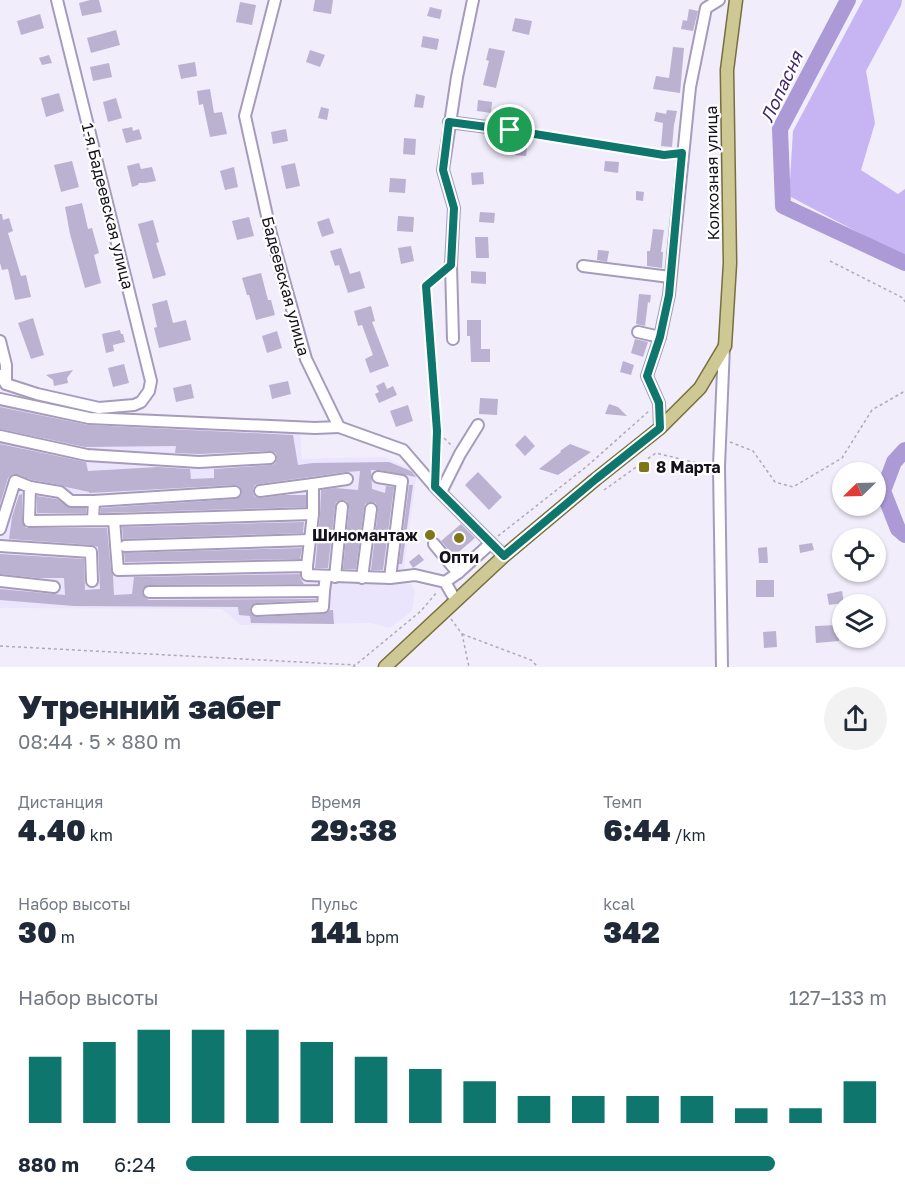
<!DOCTYPE html>
<html lang="ru">
<head>
<meta charset="utf-8">
<style>
  :root { --surface:#fff; --page:#f2f2f3; --text:#1f2937; --muted:#747a83; --accent:#0f766e }
  body { margin:0; font-family:"Golos Text",sans-serif; background:var(--page); color:var(--text); height:100vh; display:flex; flex-direction:column; font-size:22px; white-space:nowrap }
  * { box-sizing:border-box; margin:0 }
  p { font-size:20px; color:var(--muted) }
  .icon { flex:none; width:33px; height:33px; fill:none; stroke:currentColor; stroke-width:2; stroke-linecap:round; stroke-linejoin:round }
  .map { position:relative; height:667px; overflow:hidden }
  .side { display:flex; flex-direction:column; background:var(--surface); flex:1 }
  .side>* { flex:none }
  .needle { width:39px; rotate:247deg }
  .controls { position:absolute; left:832px; top:462px; display:grid; gap:12px }
  .controls a { display:grid; place-items:center; width:54px; height:54px; border-radius:50%; background:var(--surface); box-shadow:0 2px 4px #0004; font-size:30px }
  .pin { position:absolute; display:grid; place-items:center; width:51px; height:51px; color:#fff; margin:-26px; border:3px solid #fff; border-radius:50%; box-shadow:0 2px 6px #0007 }
  .round { display:grid; place-items:center; flex:none; width:63px; height:63px; border-radius:32px; background:var(--page) }
  .summary { display:flex; align-items:center; justify-content:space-between; height:102px; padding:0 18px }
  h1 { font-size:33px; font-weight:800; line-height:45px }
  .stats { display:grid; grid-template-columns:repeat(3,1fr); gap:9px; height:102px; padding:6px 18px }
  .stats div { display:grid; align-content:center }
  .stats b { font-size:30px; font-weight:800 }
  .stats small { font-size:16px; font-weight:400 }
  .stats p { font-size:16px }
  .chart { height:168px; padding:12px 18px }
  .chart p { display:flex; justify-content:space-between }
  .chart svg { width:100%; height:108px; margin-top:6px; stroke:var(--accent); stroke-width:6 }
  ul { padding:0 18px; list-style:none; font-size:20px }
  li { display:grid; grid-template-columns:96px 72px 1fr; align-items:center; height:45px }
  li i { height:15px; border-radius:8px; background:var(--accent) }
  .map>svg:first-child { display:block }
  .built { fill:#ebe4fd }
  .forest { fill:#c7b4f2 }
  .lines { fill:none; stroke-linecap:round; stroke-linejoin:round }
  .river { stroke:#ac9ad6; stroke-width:16 }
  .building { fill:#bbb2d2 }
  .minor-casing { stroke:#a59cbc; stroke-width:14 }
  .major-casing { stroke:#78703c; stroke-width:15 }
  .path { stroke:#aeaab7; stroke-width:1.5; stroke-dasharray:3 3; stroke-linecap:butt }
  .minor { stroke:#fff; stroke-width:10 }
  .major { stroke:#cec894; stroke-width:12 }
  .route-casing { stroke:#fff; stroke-width:12 }
  .route { stroke:#0f766e; stroke-width:8 }
  .poi-dot { fill:#807517; stroke:#fff; stroke-width:2 }
  .labels { text-anchor:middle; stroke-width:4.5; stroke-linejoin:round; paint-order:stroke }
  .street-label { font-size:16px; fill:#15121d; stroke:#fff }
  .poi-label { font-size:16px; font-weight:bold; fill:#15121d; stroke:#fff; text-anchor:start }
  .water-label { font-size:18px; font-style:italic; fill:#43276d; stroke:#fff }
</style>
</head>
<body>
<div class="map">
<svg width="905" height="667" viewBox="0 0 905 667">
  <rect width="100%" height="100%" fill="#f1edfb"/>
  <polygon class="built" points="0,405 24,411 95,424 300,430 302,459 383,457 417,471 402,582 412,584 415,592 412,611 390,628 370,623 241,625 222,609 0,608"/>
  <polygon class="forest" points="863,0 902,0 901,6 866,71 875,123 861,170 898,194 905,189 905,257 789,196 793,131"/>
  <g class="lines">
    <g class="river">
      <polyline points="848,0 780,129 783,206 905,263"/>
      <polyline points="905,450 894,462 883,491 898,529 905,535"/>
    </g>
  </g>
  <g class="building">
    <polygon points="90,0 99,0 102,12 82,16 79,3"/>
    <polygon points="315,0 333,0 331,14 313,11"/>
    <polygon points="240,2 256,5 252,25 236,22"/>
    <polygon points="430,7 442,10 440,19 427,16"/>
    <polygon points="689,9 698,11 693,31 681,29 683,20 687,21"/>
    <polygon points="40,14 44,28 21,35 17,21"/>
    <polygon points="515,18 532,21 529,35 512,31"/>
    <polygon points="116,30 120,45 91,53 87,38"/>
    <polygon points="423,36 439,39 437,50 421,47"/>
    <polygon points="673,47 684,48 680,93 653,89 656,76 669,78"/>
    <polygon points="489,48 505,51 496,88 483,85 489,61 486,60"/>
    <polygon points="310,50 325,55 320,67 306,62"/>
    <polygon points="49,55 52,63 42,65 39,58"/>
    <polygon points="195,62 197,76 181,79 178,65"/>
    <polygon points="109,63 112,77 93,81 90,67"/>
    <polygon points="210,89 214,113 222,112 227,134 210,137 203,104 199,105 197,91"/>
    <polygon points="59,93 64,111 46,117 41,98"/>
    <polygon points="416,94 425,96 423,108 414,107"/>
    <polygon points="116,98 122,118 108,122 103,102"/>
    <polygon points="478,100 492,102 491,113 477,111"/>
    <polygon points="321,107 329,109 327,120 318,118"/>
    <polygon points="667,110 677,111 674,125 672,147 661,146 663,123 654,121 656,112 666,114"/>
    <polygon points="132,127 133,131 139,129 142,139 126,143 122,129"/>
    <polygon points="286,129 288,141 273,144 271,132"/>
    <polygon points="404,138 416,139 415,155 403,154"/>
    <polygon points="517,139 528,140 526,156 515,155"/>
    <polygon points="72,161 79,187 61,192 54,165"/>
    <polygon points="605,161 619,162 618,173 604,171"/>
    <polygon points="139,163 141,169 152,167 156,181 145,183 139,183 138,185 132,187 127,166"/>
    <polygon points="295,163 300,186 286,189 281,166"/>
    <polygon points="234,167 238,187 225,190 220,171"/>
    <polygon points="483,172 484,184 472,185 471,173"/>
    <polygon points="390,178 406,179 405,193 389,192"/>
    <polygon points="636,191 644,192 643,201 636,200"/>
    <polygon points="82,203 88,229 92,228 99,253 94,255 101,283 85,288 70,234 65,207"/>
    <polygon points="480,212 495,213 494,223 479,222"/>
    <polygon points="0,214 2,214 3,220 9,218 13,231 8,233 21,276 26,275 31,297 15,300 8,269 2,270 0,263"/>
    <polygon points="398,216 414,217 413,232 397,231"/>
    <polygon points="249,217 254,236 237,240 232,221"/>
    <polygon points="329,218 334,233 322,237 317,222"/>
    <polygon points="153,220 159,242 156,243 166,275 153,279 138,224"/>
    <polygon points="653,229 664,230 661,252 663,252 662,268 647,266 647,251 650,251"/>
    <polygon points="475,237 488,237 489,258 476,258"/>
    <polygon points="411,246 414,261 401,264 398,248"/>
    <polygon points="341,248 350,274 360,271 365,288 348,293 339,265 335,266 330,251"/>
    <polygon points="598,250 609,251 607,262 597,260"/>
    <polygon points="471,271 486,272 486,284 471,283"/>
    <polygon points="261,273 268,300 271,300 275,315 256,320 249,295 247,295 242,278"/>
    <polygon points="639,294 651,295 650,303 648,302 645,326 636,324"/>
    <polygon points="167,300 173,323 186,320 191,340 159,348 154,328 157,327 152,304"/>
    <polygon points="371,306 375,321 372,322 389,366 370,373 365,359 373,355 362,325 358,326 354,311"/>
    <polygon points="33,318 44,355 31,359 18,323"/>
    <polygon points="467,320 481,320 481,349 490,349 490,362 471,362 470,336 467,336"/>
    <polygon points="120,330 121,334 123,334 125,342 113,345 114,351 106,353 102,334"/>
    <polygon points="277,331 282,348 267,353 262,336"/>
    <polygon points="635,339 648,342 643,357 631,353"/>
    <polygon points="623,361 634,365 631,375 620,372"/>
    <polygon points="124,364 129,383 113,387 108,368"/>
    <polygon points="73,370 67,378 68,383 54,386 53,380 46,375"/>
    <polygon points="288,381 291,394 272,399 269,385"/>
    <polygon points="384,382 387,389 393,386 397,395 379,403 375,394 379,392 376,386"/>
    <polygon points="191,384 194,398 176,402 173,388"/>
    <polygon points="480,398 498,399 497,415 479,414"/>
    <polygon points="609,404 618,407 627,416 605,414"/>
    <polygon points="408,405 413,421 396,427 390,411"/>
    <polygon points="0,407 88,425 293,435 298,465 313,463 389,462 411,471 416,477 379,470 371,470 372,489 385,493 386,486 394,487 383,570 371,570 378,510 376,503 371,502 365,504 364,508 356,569 343,569 349,508 347,501 342,500 336,502 335,506 328,568 315,568 320,515 321,490 335,488 358,490 360,471 346,472 259,484 255,485 253,489 254,496 260,498 284,495 306,495 306,507 101,513 101,508 235,499 241,496 242,491 239,486 235,485 89,493 89,492 66,487 61,485 32,480 14,474 11,475 8,478 0,504 0,444 86,462 88,471 158,467 190,469 191,479 214,478 214,469 271,465 275,464 277,458 276,453 270,451 199,454 175,453 176,446 85,447 0,429"/>
    <polygon points="525,435 535,446 525,456 515,445"/>
    <polygon points="570,444 591,452 558,475 539,469 561,452 560,451"/>
    <polygon points="478,472 502,497 489,510 465,485"/>
    <polygon points="409,485 413,485 402,564 399,564"/>
    <polygon points="22,494 22,521 26,528 107,528 111,571 113,575 114,595 132,594 134,577 300,574 300,578 304,584 149,585 143,588 142,593 145,598 149,600 316,599 316,600 256,603 251,606 250,611 253,616 257,617 323,614 330,610 333,610 334,624 251,623 250,616 239,615 238,607 74,606 0,600 0,589 65,595 64,578 38,578 0,574 0,554 84,559 85,590 100,589 98,547 92,545 9,539 12,517 19,495"/>
    <polygon points="37,496 57,499 70,508 86,508 86,513 37,513"/>
    <polygon points="304,522 303,533 123,539 122,527"/>
    <polygon points="461,524 475,538 454,556 441,541"/>
    <polygon points="430,528 437,536 432,537 428,540 423,534"/>
    <polygon points="812,543 814,550 800,553 799,545"/>
    <polygon points="767,547 768,563 759,563 758,548"/>
    <polygon points="302,548 300,559 125,562 124,553"/>
    <polygon points="419,554 424,560 413,568 409,562"/>
    <rect x="756" y="580" width="18" height="17"/>
    <polygon points="842,591 844,603 829,605 827,594"/>
    <polygon points="838,625 839,641 816,643 815,626"/>
    <polygon points="776,631 777,647 764,648 763,632"/>
  </g>
  <g class="lines">
    <g class="minor-casing">
      <g id="minor">
        <polyline points="275,0 245,116 271,234 306,359 339,427 403,450 435,487 504,556"/>
        <polyline points="449,122 510,130"/>
        <polyline points="583,266 670,277"/>
        <polyline points="638,332 660,337"/>
        <polyline points="453,339 451,265 454,208 443,170 457,77 473,0"/>
        <polyline points="0,341 6,365 6,384"/>
        <polyline points="0,375 6,384 37,394 99,408 134,405 141,402 149,391 151,381 57,0"/>
        <polyline points="0,399 89,418 315,428 339,427"/>
        <polyline points="660,428 659,403 647,376 660,337 669,295 690,87 706,8 719,0"/>
        <polyline points="0,436 87,455 199,462 270,458"/>
        <polyline points="378,477 402,481 390,578"/>
        <polyline points="30,487 60,492 71,501 94,501 93,520"/>
        <polyline points="260,491 313,484"/>
        <polyline points="441,492 460,454 478,425"/>
        <polyline points="94,501 235,492"/>
        <polyline points="313,514 313,484 347,479"/>
        <polyline points="114,520 313,514 307,566"/>
        <polyline points="0,529 15,481 30,487 29,521 114,520 118,570 307,566 307,575 390,578 415,575 445,582 456,601"/>
        <polyline points="434,544 458,573"/>
        <polyline points="0,546 91,552 92,581"/>
        <polyline points="125,546 310,540"/>
        <polyline points="335,577 342,507"/>
        <polyline points="362,578 371,509"/>
        <polyline points="0,581 54,587"/>
        <polyline points="445,582 458,573 491,543"/>
        <polyline points="149,592 324,591 326,576"/>
        <polyline points="257,610 323,607 324,591"/>
        <polyline points="722,667 719,466 724,346"/>
      </g>
    </g>
    <g class="major-casing">
      <polyline id="major" points="385,667 504,556 596,479 660,428 700,388 725,346 730,263 727,70 736,0"/>
    </g>
    <g class="path">
      <polyline points="520,132 664,155 673,154"/>
      <polyline points="830,261 903,298 905,302"/>
      <polyline points="440,274 426,286 437,431 453,447"/>
      <polyline points="730,442 753,451 775,482 793,487 842,458 872,410 905,391"/>
      <polyline points="436,472 437,432"/>
      <polyline points="604,490 656,453 709,466"/>
      <polyline points="498,536 586,467 649,411"/>
      <polyline points="451,619 462,634 469,667"/>
      <polyline points="462,634 531,660 538,667"/>
      <polyline points="0,646 355,665"/>
      <polyline points="353,667 421,611 437,592"/>
    </g>
    <use href="#minor" class="minor"/>
    <use href="#major" class="major"/>
  </g>
  <g class="lines">
    <g class="route-casing">
      <polygon id="route" points="449,122 510,130 664,155 682,153 669,295 660,337 647,376 659,403 660,428 596,479 504,556 435,487 437,431 426,286 451,265 454,208 443,170"/>
    </g>
    <use href="#route" class="route"/>
  </g>
  <g class="poi-dot">
    <rect x="638" y="461" width="12" height="12" rx="3"/>
    <circle cx="430" cy="535" r="6"/>
    <circle cx="459" cy="538" r="6"/>
  </g>
  <g class="labels">
    <g class="street-label">
      <text transform="translate(712 173) rotate(-91)" y="6">Колхозная улица</text>
      <text transform="translate(108 206) rotate(76)" y="6">1-я Бадеевская улица</text>
      <text transform="translate(286 286) rotate(75)" y="6">Бадеевская улица</text>
    </g>
    <g class="poi-label">
      <text x="656" y="473">8 Марта</text>
      <text x="418" y="541" text-anchor="end">Шиномантаж</text>
      <text x="459" y="563" text-anchor="middle">Опти</text>
    </g>
    <g class="water-label">
      <text transform="translate(782 87) rotate(-65)" y="6">Лопасня</text>
    </g>
  </g>
</svg>
<div class="controls">
<a><svg class="needle" viewBox="-14 -14 28 28"><path d="M0-13l5 13h-10z" fill="#e53935"/><path d="M0 13l5-13h-10z" fill="#747a83"/></svg></a>
<a><svg class="icon" aria-label="locate" viewBox="0 0 24 24"><circle cx="12" cy="12" r="6"/><path d="M12 2v4M12 18v4M2 12h4M18 12h4"/></svg></a>
<a><svg class="icon" aria-label="layers" viewBox="0 0 24 24"><path d="M12 4l9 5-9 5-9-5zM3 14l9 5 9-5"/></svg></a>
</div>
<div class="pin" style="left:510px;top:130px;background:#1e9e55"><svg class="icon" aria-label="arrive" viewBox="0 0 24 24"><path d="M6 21V4h12l-3 4 3 4H6"/></svg></div>
</div>
<section class="side">
<div class="summary"><div><h1>Утренний забег</h1><p>08:44 · 5 × 880 m</p></div><a class="round"><svg class="icon" aria-label="share" viewBox="0 0 24 24"><path d="M12 15V3M7 8l5-5 5 5M5 13v7h14v-7"/></svg></a></div>
<div class="stats">
<div><p>Дистанция</p><b>4.40<small> km</small></b></div>
<div><p>Время</p><b>29:38</b></div>
<div><p>Темп</p><b>6:44<small> /km</small></b></div>
</div>
<div class="stats">
<div><p>Набор высоты</p><b>30<small> m</small></b></div>
<div><p>Пульс</p><b>141<small> bpm</small></b></div>
<div><p>kcal</p><b>342</b></div>
</div>
<div class="chart"><p><span>Набор высоты</span>127–133 m</p>
<svg viewBox="0 0 160 44" preserveAspectRatio="none"><path d="M5 44V17M15 44V11M25 44V6M35 44V6M45 44V6M55 44V11M65 44V17M75 44V22M85 44V27M95 44V33M105 44V33M115 44V33M125 44V33M135 44V38M145 44V38M155 44V27"/></svg>
</div>
<ul>
<li><b>880 m</b>6:24<i style="width:84%"></i></li>
</ul>
</section>
</body>
</html>
